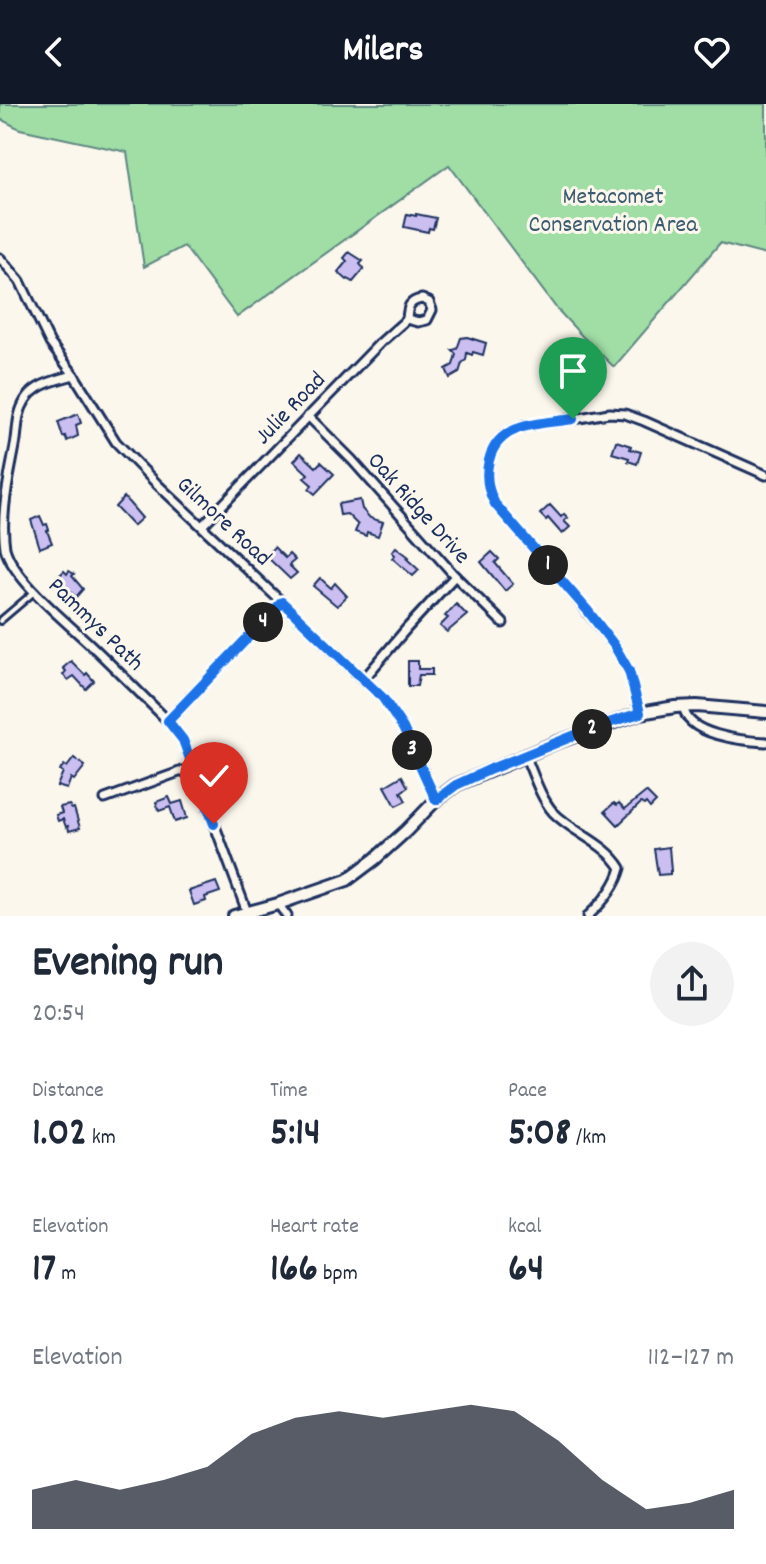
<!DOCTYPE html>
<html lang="en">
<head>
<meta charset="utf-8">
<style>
  :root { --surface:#fff; --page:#f2f2f3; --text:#1f2937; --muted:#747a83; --accent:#111827 }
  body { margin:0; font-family:Dekko,sans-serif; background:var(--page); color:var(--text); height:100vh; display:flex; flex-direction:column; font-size:30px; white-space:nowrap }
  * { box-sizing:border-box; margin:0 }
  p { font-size:26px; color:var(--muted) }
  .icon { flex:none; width:44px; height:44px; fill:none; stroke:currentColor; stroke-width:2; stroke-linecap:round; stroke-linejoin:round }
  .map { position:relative; height:812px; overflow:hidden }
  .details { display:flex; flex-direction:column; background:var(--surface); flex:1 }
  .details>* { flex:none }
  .pin { position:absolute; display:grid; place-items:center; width:68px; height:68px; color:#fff; margin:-82px -34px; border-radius:50% 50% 50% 0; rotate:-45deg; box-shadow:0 0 8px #0007 }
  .pin .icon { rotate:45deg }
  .km { position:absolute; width:40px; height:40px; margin:-20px; border-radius:50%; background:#222; color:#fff; font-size:22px; line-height:40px; text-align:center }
  .round { display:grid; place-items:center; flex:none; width:84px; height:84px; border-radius:42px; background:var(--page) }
  .overview { display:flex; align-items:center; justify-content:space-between; height:136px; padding:0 32px }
  h1 { font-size:44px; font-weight:700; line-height:60px }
  .figures { display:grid; grid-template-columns:repeat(3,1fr); gap:12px; height:136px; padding:8px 32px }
  .figures div { display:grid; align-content:center }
  .figures b { font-size:40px; font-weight:700 }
  .figures small { font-size:22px; font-weight:400 }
  .figures p { font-size:22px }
  .chart { height:224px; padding:16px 32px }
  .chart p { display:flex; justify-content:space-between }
  .chart svg { width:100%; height:144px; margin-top:8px; fill:var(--accent); opacity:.7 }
  header { display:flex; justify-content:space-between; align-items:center; height:104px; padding:0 32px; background:var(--accent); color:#fff; font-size:36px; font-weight:700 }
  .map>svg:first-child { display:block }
  .green { fill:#a0dea6; stroke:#5e8682; stroke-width:2 }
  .building { fill:#cbbff1; stroke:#1b2f5e; stroke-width:2 }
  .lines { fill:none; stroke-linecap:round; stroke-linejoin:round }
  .lane-casing { stroke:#1b2f5e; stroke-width:10 }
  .street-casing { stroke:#1b2f5e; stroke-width:13 }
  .secondary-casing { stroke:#1b2f5e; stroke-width:16 }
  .lane { stroke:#fbf7ec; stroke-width:4 }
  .street { stroke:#fbf7ec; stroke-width:7 }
  .secondary { stroke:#fbf7ec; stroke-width:10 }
  .route-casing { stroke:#fff; stroke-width:16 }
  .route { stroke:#1a73e8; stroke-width:10 }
  .labels { text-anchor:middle; stroke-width:6; stroke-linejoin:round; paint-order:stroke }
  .park-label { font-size:24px; fill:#3c5b70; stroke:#fbf7ec }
  .street-label { font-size:24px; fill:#1b2f5e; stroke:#fbf7ec }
</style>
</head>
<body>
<header><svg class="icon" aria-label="back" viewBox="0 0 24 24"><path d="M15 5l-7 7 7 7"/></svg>Milers<svg class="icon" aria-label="heart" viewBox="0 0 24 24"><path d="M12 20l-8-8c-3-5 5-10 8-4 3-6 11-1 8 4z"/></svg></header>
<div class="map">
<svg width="766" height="812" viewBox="0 0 766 812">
  <rect width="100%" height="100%" fill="#fbf7ec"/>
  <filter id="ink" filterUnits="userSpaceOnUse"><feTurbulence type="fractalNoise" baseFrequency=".0125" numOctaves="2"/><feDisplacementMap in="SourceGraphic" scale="16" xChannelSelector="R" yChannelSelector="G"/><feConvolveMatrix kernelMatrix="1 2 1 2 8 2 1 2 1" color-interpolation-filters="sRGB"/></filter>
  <g filter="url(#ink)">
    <polygon class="green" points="0,0 766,0 766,151 720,139 614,263 582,232 557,205 449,61 237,213 184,142 144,163 127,48 20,25 0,15"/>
    <g class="building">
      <polygon points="407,110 416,112 416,110 436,114 433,125 429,124 428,128 404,123"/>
      <polygon points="349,148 363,157 360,160 364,165 353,178 348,175 347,176 338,168 347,157 344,154"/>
      <polygon points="467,233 486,239 483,251 473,248 472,251 467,249 466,256 462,259 459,269 450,274 446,265 453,261 456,250 452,246 457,245 461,234"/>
      <polygon points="78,310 81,319 76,321 78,332 67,337 65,332 63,333 58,318"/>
      <polygon points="616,337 631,342 630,345 641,348 637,360 628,357 629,354 612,349"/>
      <polygon points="301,349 316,363 321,358 334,370 315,390 309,385 312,381 304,374 308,370 294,357"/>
      <polygon points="124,393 142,414 133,422 115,403"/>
      <polygon points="360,396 362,405 370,414 383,418 378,432 367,428 366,432 355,428 358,421 347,410 340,411 338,400"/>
      <polygon points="550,401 561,413 564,410 568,414 564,417 570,423 562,430 548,414 546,416 540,410"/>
      <polygon points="40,412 44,421 47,420 49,426 47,427 52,439 40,444 31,416"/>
      <polygon points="274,443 285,454 289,450 295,456 289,461 297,469 290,475 266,452"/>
      <polygon points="396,443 409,453 407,455 419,466 413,472 392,454 395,451 392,448"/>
      <polygon points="492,448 499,455 495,459 513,480 505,487 481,458"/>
      <polygon points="64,467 67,470 69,467 74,470 72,472 83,485 76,493 56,475"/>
      <polygon points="320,474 331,484 335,479 347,492 337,502 313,482"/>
      <polygon points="456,500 467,511 447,528 440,522 448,514 445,512"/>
      <polygon points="71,557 85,571 87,569 94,577 86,585 74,572 68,576 63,571 66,567 63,564"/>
      <polygon points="408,557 418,557 418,565 432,565 432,571 419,571 417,582 408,582"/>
      <polygon points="74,654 85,662 74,676 71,674 67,685 57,682 63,668 60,666 64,661 67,663"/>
      <polygon points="402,672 408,683 401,688 406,697 396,702 385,682"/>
      <polygon points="646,688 656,698 650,704 646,699 644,701 641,699 618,721 605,707 614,699 617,701 619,699 625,705"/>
      <polygon points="169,693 172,700 182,697 187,714 175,718 170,703 159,707 156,698"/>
      <polygon points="70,701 71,705 74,704 80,724 69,727 68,722 66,723 63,715 58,717 56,711 62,709 60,703"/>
      <polygon points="669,743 671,767 670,767 670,770 658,771 654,745"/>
      <polygon points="216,778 220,788 205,793 206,797 194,801 189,787"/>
    </g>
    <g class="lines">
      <g class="lane-casing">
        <polyline id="lane" points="0,517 33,489"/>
      </g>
      <g class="street-casing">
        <g id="street">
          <polyline points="0,154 20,177 50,239 74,271 116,338 157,380 383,594 403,624 436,696"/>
          <path d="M 74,271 C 48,278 26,282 19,312 C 17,321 17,332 15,342 C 9,375 0,410 5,444 C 14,477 69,520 94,544 C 119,568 144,593 168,617 L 183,636 L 247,808"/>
          <polyline points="308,312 352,356 455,472 503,519"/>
          <path d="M 202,422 L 380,239 L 407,215 L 418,218 L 427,216 L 432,206 L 429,198 L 422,195 C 408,197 408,204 407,215"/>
          <polyline points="364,575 407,524 455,472"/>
          <path d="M 684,603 C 685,631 744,637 766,638"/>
          <path d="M 640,609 L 629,567 L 614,541 L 568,484 L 495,400 C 481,375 485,337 516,325 C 531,319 550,319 566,316 C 581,314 595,311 610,309 L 625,310 L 644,317 L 766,371"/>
          <polyline points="168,617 282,498"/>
          <path d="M 525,651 C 533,669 540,693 553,708 C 573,729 606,739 621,764 C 616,783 602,799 588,812"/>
          <polyline points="105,695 193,663"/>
          <polyline points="278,800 287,812"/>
        </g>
      </g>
      <g class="secondary-casing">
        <polyline id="secondary" points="234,812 278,800 347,776 375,755 406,727 436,696 456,681 555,639 640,609 675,603 697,602 766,608"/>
      </g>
      <use href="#lane" class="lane"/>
      <use href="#street" class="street"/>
      <use href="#secondary" class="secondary"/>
    </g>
  </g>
  <g class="lines" filter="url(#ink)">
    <g class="route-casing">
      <path id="route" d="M 214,720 L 183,636 L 168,617 L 282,498 L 383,594 L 403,624 L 436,696 L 456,681 L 491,665 L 593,624 L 640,609 L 629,567 L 614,541 L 588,507 L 495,400 C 481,374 485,337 517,325 C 534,318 555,318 573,315"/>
    </g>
    <use href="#route" class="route"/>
  </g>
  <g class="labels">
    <g class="park-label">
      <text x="613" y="99">Metacomet<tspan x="613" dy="28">Conservation Area</tspan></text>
    </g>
    <g class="street-label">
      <text transform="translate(289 303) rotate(-46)" y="8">Julie Road</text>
      <text transform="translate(420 403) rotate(48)" y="8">Oak Ridge Drive</text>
      <text transform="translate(225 416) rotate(43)" y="8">Gilmore Road</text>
      <text transform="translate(97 519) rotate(44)" y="8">Pammys Path</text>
    </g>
  </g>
</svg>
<div class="pin" style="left:573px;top:315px;background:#1e9e55"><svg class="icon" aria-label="arrive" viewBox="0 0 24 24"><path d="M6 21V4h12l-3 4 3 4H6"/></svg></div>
<div class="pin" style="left:214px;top:720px;background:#d93025"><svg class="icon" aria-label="check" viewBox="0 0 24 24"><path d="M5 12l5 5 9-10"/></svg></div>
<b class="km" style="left:548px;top:461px">1</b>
<b class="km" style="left:592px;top:625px">2</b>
<b class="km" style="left:412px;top:646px">3</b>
<b class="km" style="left:263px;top:518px">4</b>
</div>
<section class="details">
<div class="overview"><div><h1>Evening run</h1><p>20:54</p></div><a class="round"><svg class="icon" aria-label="share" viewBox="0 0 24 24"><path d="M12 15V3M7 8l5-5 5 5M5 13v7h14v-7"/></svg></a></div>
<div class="figures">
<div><p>Distance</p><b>1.02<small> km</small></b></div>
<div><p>Time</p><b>5:14</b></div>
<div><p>Pace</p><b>5:08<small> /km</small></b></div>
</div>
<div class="figures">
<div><p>Elevation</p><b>17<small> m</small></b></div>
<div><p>Heart rate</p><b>166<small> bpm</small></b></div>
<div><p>kcal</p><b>64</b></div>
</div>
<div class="chart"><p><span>Elevation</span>112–127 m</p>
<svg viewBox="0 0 160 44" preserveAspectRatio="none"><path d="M0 44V32L10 29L20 32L30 29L40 25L50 15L60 10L70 8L80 10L90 8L100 6L110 8L120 17L130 29L140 38L150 36L160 32V44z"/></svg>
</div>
</section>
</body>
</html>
